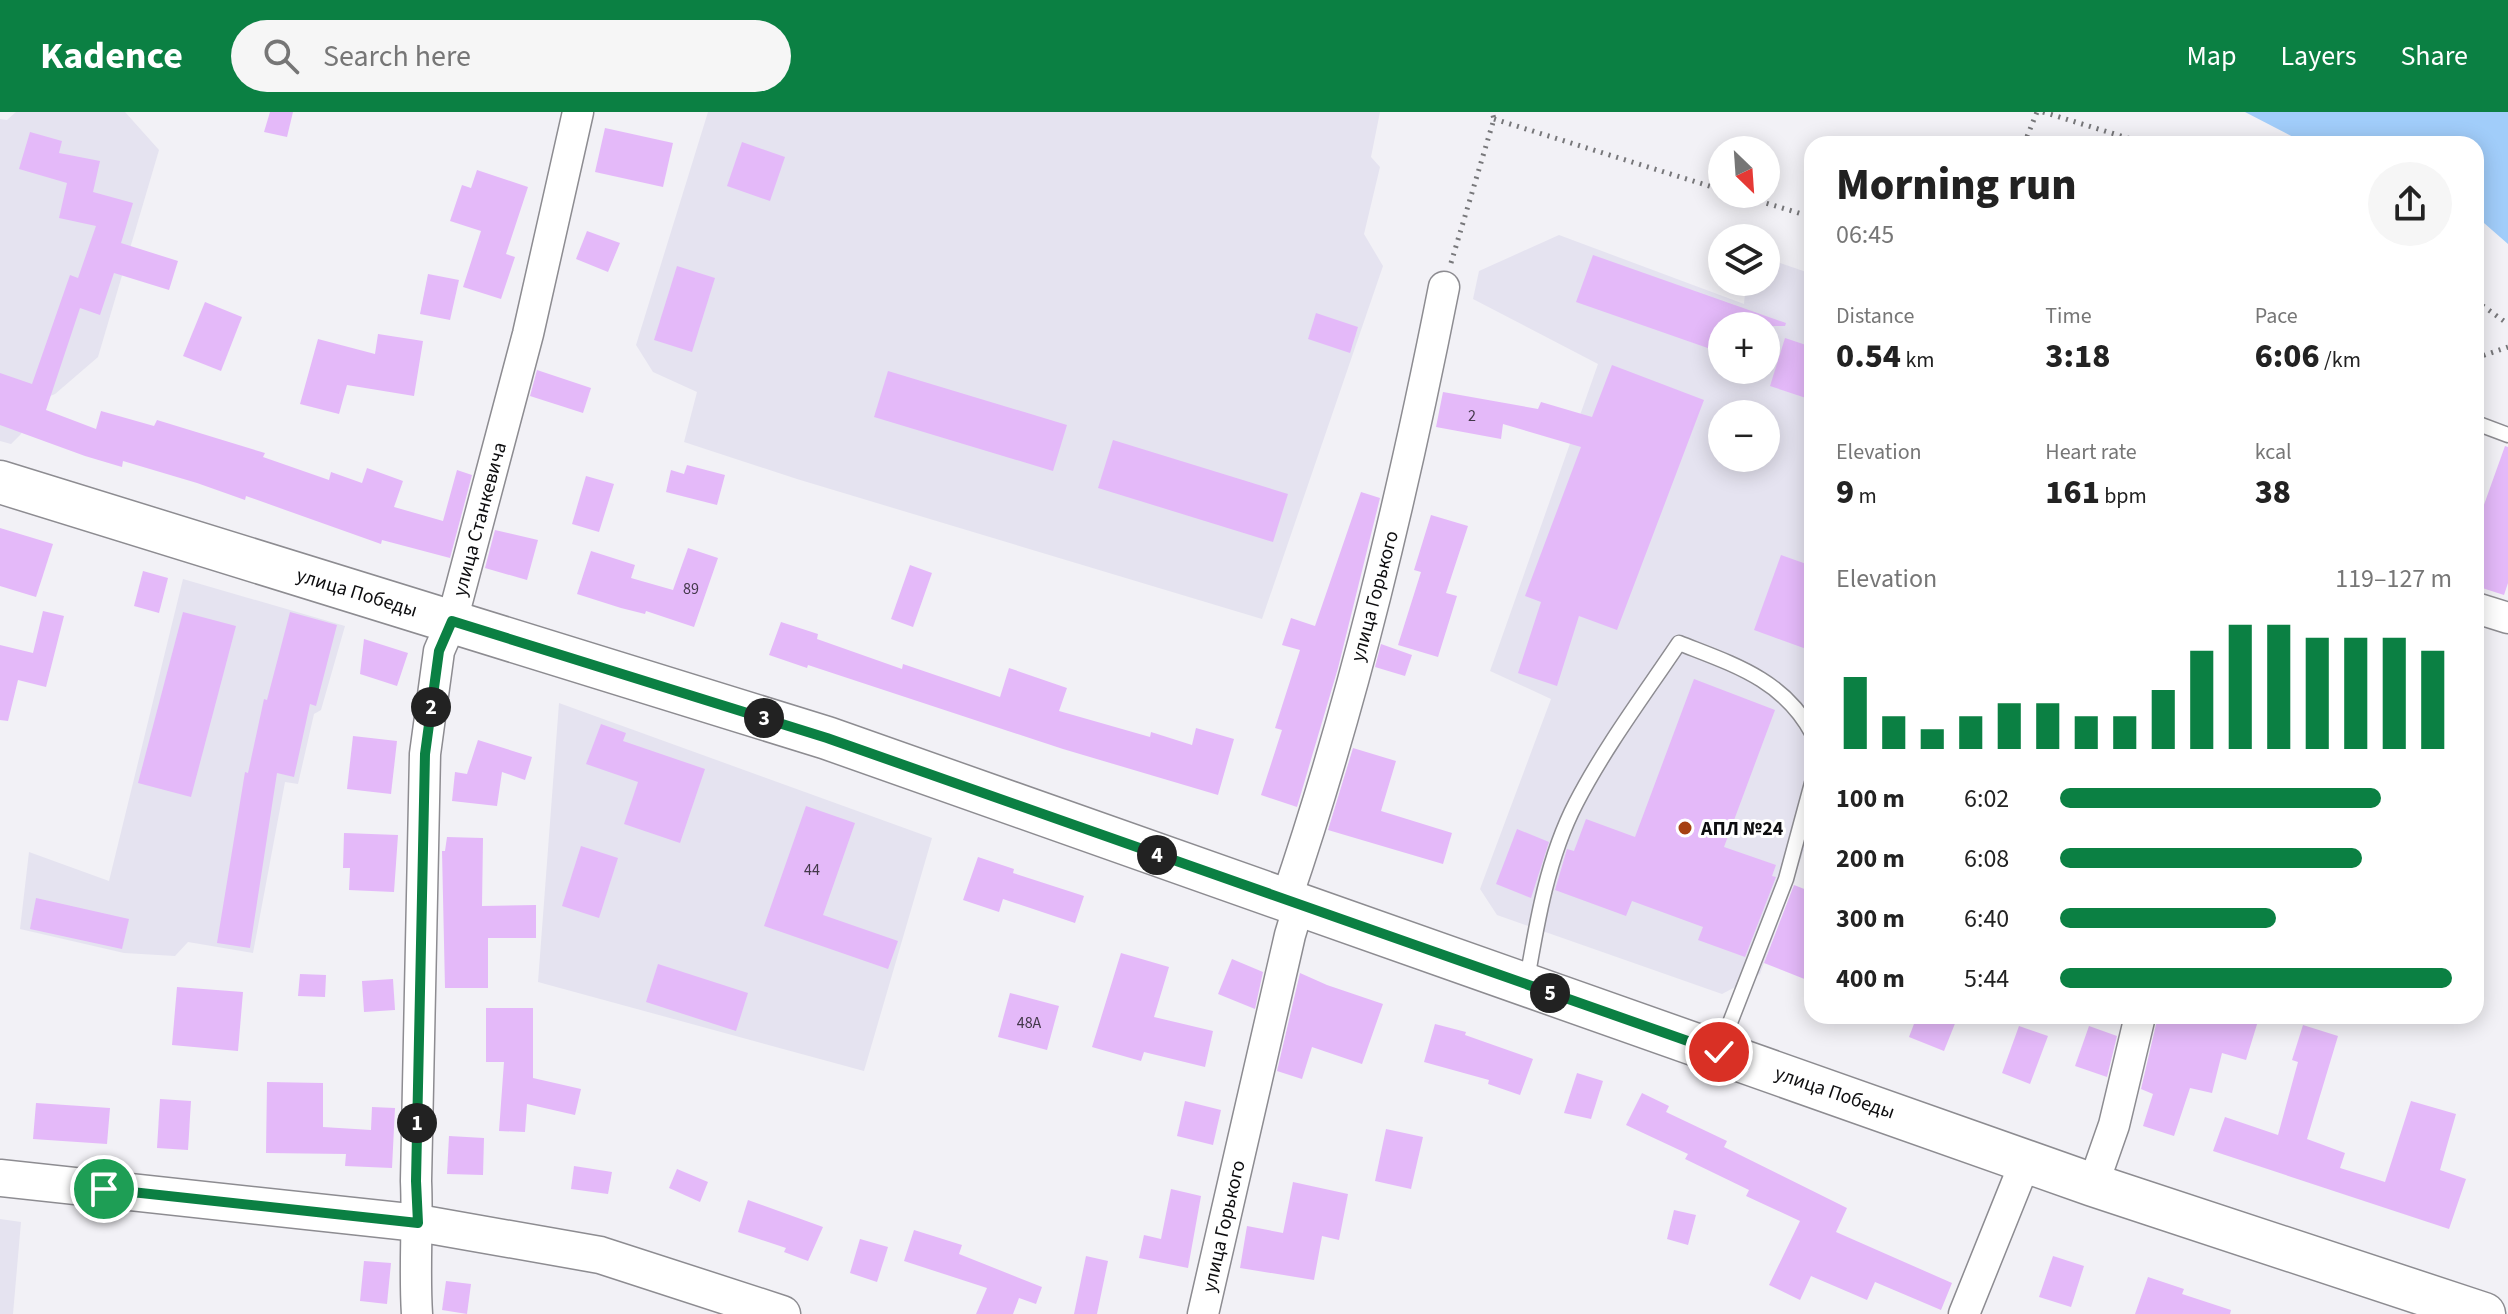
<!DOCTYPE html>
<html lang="en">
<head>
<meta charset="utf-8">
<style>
  :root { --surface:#fff; --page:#f6f6f6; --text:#222; --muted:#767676; --accent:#0b8043 }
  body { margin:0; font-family:"Source Sans 3",sans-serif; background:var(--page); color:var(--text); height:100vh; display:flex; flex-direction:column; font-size:30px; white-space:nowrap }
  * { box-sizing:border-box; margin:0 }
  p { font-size:26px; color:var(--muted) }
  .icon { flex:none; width:44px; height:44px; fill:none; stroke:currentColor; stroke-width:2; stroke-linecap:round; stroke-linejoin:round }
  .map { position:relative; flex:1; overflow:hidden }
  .sheet { position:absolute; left:1804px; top:24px; width:680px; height:888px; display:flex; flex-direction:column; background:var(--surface); border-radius:24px; box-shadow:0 4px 20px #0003 }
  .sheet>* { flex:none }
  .needle { width:52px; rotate:155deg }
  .tools { position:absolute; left:1708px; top:24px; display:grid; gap:16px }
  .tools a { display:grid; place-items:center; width:72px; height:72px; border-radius:50%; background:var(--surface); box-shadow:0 4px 20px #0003; font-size:40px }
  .pin { position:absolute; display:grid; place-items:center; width:68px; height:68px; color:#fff; margin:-34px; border:4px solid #fff; border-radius:50%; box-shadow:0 2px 8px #0007 }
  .km { position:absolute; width:40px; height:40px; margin:-20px; border-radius:50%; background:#222; color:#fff; font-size:22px; line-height:40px; text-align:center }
  .round { display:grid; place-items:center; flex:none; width:84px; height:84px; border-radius:42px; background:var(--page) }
  .headline { display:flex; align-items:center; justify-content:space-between; height:136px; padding:0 32px }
  h1 { font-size:44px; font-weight:800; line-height:60px }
  .figures { display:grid; grid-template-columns:repeat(3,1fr); gap:12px; height:136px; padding:8px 32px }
  .figures div { display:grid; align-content:center }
  .figures b { font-size:34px; font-weight:800 }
  .figures small { font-size:22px; font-weight:400 }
  .figures p { font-size:22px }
  .chart { height:224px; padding:16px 32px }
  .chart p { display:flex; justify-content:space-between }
  .chart svg { width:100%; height:144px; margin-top:8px; stroke:var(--accent); stroke-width:6 }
  ul { padding:0 32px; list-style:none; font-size:26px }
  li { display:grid; grid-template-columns:128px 96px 1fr; align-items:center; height:60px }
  li i { height:20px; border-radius:10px; background:var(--accent) }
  header { display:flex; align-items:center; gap:48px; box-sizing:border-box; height:112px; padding:0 40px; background:var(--accent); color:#fff }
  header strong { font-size:38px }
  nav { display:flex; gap:44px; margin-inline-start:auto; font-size:28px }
  .search { width:560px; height:72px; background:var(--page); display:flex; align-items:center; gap:20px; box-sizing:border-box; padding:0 28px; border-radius:44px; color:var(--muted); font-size:30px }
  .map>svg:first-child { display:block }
  .built { fill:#e5e3f0; fill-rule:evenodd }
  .water { fill:#a1cdfa }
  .building { fill:#e4b9f9 }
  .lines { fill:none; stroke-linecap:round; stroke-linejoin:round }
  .service-casing { stroke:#8d8c91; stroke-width:17 }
  .minor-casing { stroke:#8d8c91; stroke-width:33 }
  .tertiary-casing { stroke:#8d8c91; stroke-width:39 }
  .secondary-casing { stroke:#8d8c91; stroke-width:45 }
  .path { stroke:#77777a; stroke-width:5; stroke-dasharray:2 6; stroke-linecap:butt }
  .service { stroke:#fff; stroke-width:14 }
  .minor { stroke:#fff; stroke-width:30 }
  .tertiary { stroke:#fff; stroke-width:36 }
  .secondary { stroke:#fff; stroke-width:42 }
  .route-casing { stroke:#fff; stroke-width:16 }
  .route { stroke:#0b8043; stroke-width:10 }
  .poi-dot { fill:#a64112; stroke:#fff; stroke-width:3 }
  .labels { text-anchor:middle; stroke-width:6; stroke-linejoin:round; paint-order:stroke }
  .number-label { font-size:16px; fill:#43384a }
  .street-label { font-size:20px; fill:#0d0d0f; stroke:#fff }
  .poi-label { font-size:20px; font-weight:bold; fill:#0d0d0f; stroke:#fff; text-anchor:start }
</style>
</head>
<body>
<header>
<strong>Kadence</strong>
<div class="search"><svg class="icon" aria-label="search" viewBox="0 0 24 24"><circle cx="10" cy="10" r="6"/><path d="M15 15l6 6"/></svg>Search here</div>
<nav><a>Map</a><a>Layers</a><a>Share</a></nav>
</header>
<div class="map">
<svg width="2508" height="1202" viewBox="0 0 2508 1202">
  <rect width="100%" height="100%" fill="#f2f1f6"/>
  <g class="built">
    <polygon points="16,0 125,0 159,38 98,245 55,282 36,290 21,322 11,332 0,329 0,7 7,8"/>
    <polygon points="708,0 1380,0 1371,45 1380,55 1364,122 1383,154 1262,507 797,367 684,330 697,280 653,260 636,233"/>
    <path d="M 1559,123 L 1744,192 L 1746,170 L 1766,170 L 1766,146 L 1812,162 L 1812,737 L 1804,738 L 1760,862 L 1722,882 L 1497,803 L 1480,777 L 1551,587 L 1490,559 L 1598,252 L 1473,187 L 1479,159 ZM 1722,214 L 1766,214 L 1766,258 L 1722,258 ZM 1722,302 L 1766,302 L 1766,346 L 1722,346 Z"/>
    <polygon points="183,467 345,514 321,598 314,602 298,672 285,670 253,841 188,830 175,844 124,841 20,817 29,740 109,769"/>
    <polygon points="559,591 932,726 864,959 538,870"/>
    <polygon points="0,1107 21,1110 13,1202 0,1202"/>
  </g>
  <polygon class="water" points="2245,0 2508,0 2508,132 2476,104 2476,32 2349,32 2334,28 2299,28"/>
  <g class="building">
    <polygon points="270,0 293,0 287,25 264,20"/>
    <polygon points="605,16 673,31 663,75 595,60"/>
    <polygon points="30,20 62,29 59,41 100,49 93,80 133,91 121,131 178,149 169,178 114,161 100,203 80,196 46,298 96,317 101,299 154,314 157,308 265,341 263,345 329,368 331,360 362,371 367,356 403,369 394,395 443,409 457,358 472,363 450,446 382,428 381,432 246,384 245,388 197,371 123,349 122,355 85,344 0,313 0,261 32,272 70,163 78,166 96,114 59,106 67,71 19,57"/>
    <polygon points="742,30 785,45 770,89 727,74"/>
    <polygon points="477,58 528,75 506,142 515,145 501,187 463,175 481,119 450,109 462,73 471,76"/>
    <polygon points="587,119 620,131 608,160 576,147"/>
    <polygon points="1593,143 1786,211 1785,214 1722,214 1722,241 1576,190"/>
    <polygon points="677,154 715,166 692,240 654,228"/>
    <polygon points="428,162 459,168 450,208 420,202"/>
    <polygon points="205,190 242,205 221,259 183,244"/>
    <polygon points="1316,201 1358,215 1350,241 1308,227"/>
    <polygon points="378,222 423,229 414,284 347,273 339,302 300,292 318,227 375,242"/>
    <polygon points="1785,226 1812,235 1812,288 1770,274"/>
    <polygon points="1612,253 1704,288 1617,518 1579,504 1557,574 1518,561 1541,490 1525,484 1581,335 1503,312 1501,327 1436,315 1443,280 1538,297 1541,290 1592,305"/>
    <polygon points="537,258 591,276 583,301 530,284"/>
    <polygon points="888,259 1067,313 1053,359 874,305"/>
    <polygon points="1113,328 1288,382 1273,430 1098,376"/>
    <polygon points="2505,334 2508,335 2508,471 2504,483 2476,474 2476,415"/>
    <polygon points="687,353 725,363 717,393 666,380 671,358 684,362"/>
    <polygon points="586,364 614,372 599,420 572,412"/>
    <polygon points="1361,380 1380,386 1338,556 1297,695 1261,683 1282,618 1275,616 1300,538 1282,533 1291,506 1315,514"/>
    <polygon points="1431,403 1468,414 1446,481 1457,484 1438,545 1398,533 1421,460 1414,458"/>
    <polygon points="0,416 53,432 36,485 0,474"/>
    <polygon points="495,418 538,428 527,468 485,456"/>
    <polygon points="688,436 718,446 694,515 646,499 645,502 621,496 577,482 591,439 635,453 631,466 673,478"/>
    <polygon points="1781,443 1812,454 1812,539 1754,518"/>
    <polygon points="910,453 932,461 913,515 891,507"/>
    <polygon points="143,459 168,466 159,501 134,494"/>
    <polygon points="43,499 64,504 46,575 18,568 8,609 0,608 0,533 33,541"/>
    <polygon points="183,500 236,514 191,685 138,671"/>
    <polygon points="290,500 337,513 316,594 310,592 294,665 277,661 250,836 217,831 245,660 248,661 264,587 267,588"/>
    <polygon points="781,510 818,522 817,527 902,557 903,552 1000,585 1009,556 1067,576 1059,599 1150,625 1151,620 1192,633 1196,616 1234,627 1218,683 1063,637 808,553 807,556 769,543"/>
    <polygon points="364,527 408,541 397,574 360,562"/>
    <polygon points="1381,532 1412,543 1405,564 1375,555"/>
    <polygon points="1694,567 1775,598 1724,735 1776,753 1772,764 1776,765 1745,845 1698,828 1703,815 1632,789 1626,804 1555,778 1567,737 1574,739 1586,707 1635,725"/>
    <polygon points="601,612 626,621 623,629 705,657 680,731 624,712 638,670 586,652"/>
    <polygon points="353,624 397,629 391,682 347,677"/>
    <polygon points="478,628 532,645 525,668 502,660 497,694 452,689 455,660 467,662"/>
    <polygon points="1353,636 1396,649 1381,699 1452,721 1443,752 1328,718"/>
    <polygon points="806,694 855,711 823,803 898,829 888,857 764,814"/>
    <polygon points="1517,717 1549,730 1531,786 1496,772"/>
    <polygon points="344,721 398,723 394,780 349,778 350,756 343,756"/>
    <polygon points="447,725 483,726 482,794 536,793 536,826 488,826 488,876 445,876 442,739 445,739"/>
    <polygon points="581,734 618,746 599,806 562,794"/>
    <polygon points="978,745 1014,757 1013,761 1084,784 1075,811 1003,787 999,800 963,788"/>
    <polygon points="1794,773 1812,780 1812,870 1764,851"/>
    <polygon points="36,786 129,807 122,837 30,817"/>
    <polygon points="1121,841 1169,855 1154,905 1213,919 1205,955 1144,940 1141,949 1092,935"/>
    <polygon points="1232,847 1263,860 1255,897 1218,882"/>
    <polygon points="658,852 748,881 736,919 646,890"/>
    <polygon points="1300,861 1327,873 1383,892 1362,952 1312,935 1302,967 1277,959"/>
    <polygon points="300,862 326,863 325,885 298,884"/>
    <polygon points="393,867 395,898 364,900 362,869"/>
    <polygon points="177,875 243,880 238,939 172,933"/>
    <polygon points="1010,881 1059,894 1047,938 998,925"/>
    <polygon points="486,896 533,896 533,966 581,977 575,1003 527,992 525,1020 499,1019 504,950 486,950"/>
    <polygon points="1917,904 1958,904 1944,939 1909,925"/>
    <polygon points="2158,904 2188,908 2189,904 2241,904 2258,909 2246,948 2222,941 2212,981 2190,976 2174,1024 2143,1014 2153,982 2141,977"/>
    <polygon points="1435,912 1466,920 1465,923 1533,947 1520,983 1488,972 1489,968 1424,950"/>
    <polygon points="2303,913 2338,924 2307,1027 2345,1041 2340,1056 2385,1070 2411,989 2456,1002 2440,1058 2466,1067 2449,1117 2213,1039 2225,1005 2278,1023 2298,950 2292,948"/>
    <polygon points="2019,914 2048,924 2030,972 2002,961"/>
    <polygon points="2089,914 2117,924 2107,965 2075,954"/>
    <polygon points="1577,961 1603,969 1591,1007 1564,1001"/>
    <polygon points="267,970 323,971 323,1015 371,1018 372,995 395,996 392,1056 345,1054 346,1042 266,1041"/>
    <polygon points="1642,981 1669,994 1666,1000 1727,1029 1724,1035 1847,1096 1836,1120 1952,1171 1941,1198 1875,1170 1867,1188 1811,1164 1800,1188 1769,1173 1800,1109 1746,1084 1749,1078 1685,1047 1688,1042 1626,1013"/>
    <polygon points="160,987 191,989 188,1038 157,1036"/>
    <polygon points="1185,989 1221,998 1213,1033 1177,1024"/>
    <polygon points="36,991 110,996 107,1032 33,1027"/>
    <polygon points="1386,1017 1423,1025 1411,1077 1375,1069"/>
    <polygon points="449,1024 484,1026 483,1063 447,1062"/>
    <polygon points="574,1054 612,1060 608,1082 571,1077"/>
    <polygon points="677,1057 708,1070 700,1090 669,1076"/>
    <polygon points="1293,1070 1348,1082 1339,1128 1322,1124 1314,1168 1240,1156 1247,1114 1283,1121"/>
    <polygon points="1171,1077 1201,1084 1188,1156 1139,1146 1144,1123 1161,1127"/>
    <polygon points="748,1088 823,1115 808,1149 784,1140 786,1136 738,1120"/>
    <polygon points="1674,1098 1696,1103 1688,1133 1667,1127"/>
    <polygon points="914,1118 962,1133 959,1142 1042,1175 1036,1192 1019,1186 1013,1202 976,1202 987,1176 904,1149"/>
    <polygon points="860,1127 888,1135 877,1170 850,1161"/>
    <polygon points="1086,1144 1108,1149 1097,1202 1074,1202"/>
    <polygon points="2053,1144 2084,1154 2071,1195 2039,1185"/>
    <polygon points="364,1149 391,1151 387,1192 360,1189"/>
    <polygon points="2148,1165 2184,1177 2182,1182 2231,1198 2230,1202 2135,1202"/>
    <polygon points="446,1169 471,1172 467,1202 442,1198"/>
  </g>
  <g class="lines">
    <g class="service-casing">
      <g id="service">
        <polyline points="2476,311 2508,323"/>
        <path d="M 1527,868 C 1537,809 1548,745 1576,691 C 1605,635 1644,583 1679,531 C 1732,552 1783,567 1812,621"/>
        <polyline points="1719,939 1786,767 1812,671"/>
      </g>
    </g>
    <g class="minor-casing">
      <g id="minor">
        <polyline points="2476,496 2508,506"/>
        <path d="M 1286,788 C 1354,589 1403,382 1444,175"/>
        <polyline points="2093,1073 2114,1013 2140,904"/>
        <path d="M 417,1202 C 414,1157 418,1114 416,1069 L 425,642 L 439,539 L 452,509 L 528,222 L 578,0"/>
        <polyline points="1203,1202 1290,823 1299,793"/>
        <polyline points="1964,1202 2026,1048"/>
      </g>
    </g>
    <g class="tertiary-casing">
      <polyline id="tertiary" points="0,1066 418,1111 600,1143 782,1202"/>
    </g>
    <g class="secondary-casing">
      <polyline id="secondary" points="0,370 827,626 2093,1073 2484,1202"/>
    </g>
    <g class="path">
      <polyline points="2043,0 2147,32"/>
      <polyline points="1494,7 1722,78"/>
      <polyline points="2024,32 2037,0"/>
      <polyline points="1736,82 1812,105"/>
      <polyline points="1451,151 1494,7 1492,0"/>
      <polyline points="2476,189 2508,212"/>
      <polyline points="2476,246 2508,235"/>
    </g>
    <use href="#service" class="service"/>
    <use href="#minor" class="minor"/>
    <use href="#tertiary" class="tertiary"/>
    <use href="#secondary" class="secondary"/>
  </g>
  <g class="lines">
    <g class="route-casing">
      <polyline id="route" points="104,1077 418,1111 416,1069 425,642 439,539 452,509 827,626 1719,940"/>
    </g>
    <use href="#route" class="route"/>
  </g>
  <circle class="poi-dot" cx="1685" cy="716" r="8"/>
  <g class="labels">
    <g class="number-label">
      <text x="1472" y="309">2</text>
      <text x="691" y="482">89</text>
      <text x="812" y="763">44</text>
      <text x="1029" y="916">48А</text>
    </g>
    <g class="street-label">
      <text transform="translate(479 407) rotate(-75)" y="7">улица Станкевича</text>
      <text transform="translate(357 480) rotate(17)" y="7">улица Победы</text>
      <text transform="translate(1374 484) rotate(-75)" y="7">улица Горького</text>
      <text transform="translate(1835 980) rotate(19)" y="7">улица Победы</text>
      <text transform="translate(1223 1114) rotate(-77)" y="7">улица Горького</text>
    </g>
    <g class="poi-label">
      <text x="1701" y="723">АПЛ №24</text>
    </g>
  </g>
</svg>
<div class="tools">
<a><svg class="needle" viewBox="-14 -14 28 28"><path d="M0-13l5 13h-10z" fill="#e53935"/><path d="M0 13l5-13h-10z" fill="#767676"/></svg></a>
<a><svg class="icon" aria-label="layers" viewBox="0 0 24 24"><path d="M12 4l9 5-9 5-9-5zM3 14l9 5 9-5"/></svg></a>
<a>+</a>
<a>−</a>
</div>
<div class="pin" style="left:104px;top:1077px;background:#1e9e55"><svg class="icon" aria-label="arrive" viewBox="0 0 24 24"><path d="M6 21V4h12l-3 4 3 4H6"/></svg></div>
<div class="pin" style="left:1719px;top:940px;background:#d93025"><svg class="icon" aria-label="check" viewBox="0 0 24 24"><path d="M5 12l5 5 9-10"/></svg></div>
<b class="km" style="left:417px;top:1011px">1</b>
<b class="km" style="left:431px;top:595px">2</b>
<b class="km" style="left:764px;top:606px">3</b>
<b class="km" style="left:1157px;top:743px">4</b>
<b class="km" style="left:1550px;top:881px">5</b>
<section class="sheet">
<div class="headline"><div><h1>Morning run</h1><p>06:45</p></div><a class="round"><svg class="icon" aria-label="share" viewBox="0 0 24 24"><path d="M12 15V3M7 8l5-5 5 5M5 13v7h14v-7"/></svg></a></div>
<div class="figures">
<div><p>Distance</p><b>0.54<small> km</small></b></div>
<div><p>Time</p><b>3:18</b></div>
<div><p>Pace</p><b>6:06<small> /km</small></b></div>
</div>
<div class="figures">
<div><p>Elevation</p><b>9<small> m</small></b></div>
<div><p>Heart rate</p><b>161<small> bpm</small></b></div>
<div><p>kcal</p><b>38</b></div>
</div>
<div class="chart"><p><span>Elevation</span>119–127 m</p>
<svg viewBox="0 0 160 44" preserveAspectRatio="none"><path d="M5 44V22M15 44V34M25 44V38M35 44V34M45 44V30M55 44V30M65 44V34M75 44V34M85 44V26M95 44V14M105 44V6M115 44V6M125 44V10M135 44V10M145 44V10M155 44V14"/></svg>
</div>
<ul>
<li><b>100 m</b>6:02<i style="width:82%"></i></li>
<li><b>200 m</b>6:08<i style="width:77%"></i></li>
<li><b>300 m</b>6:40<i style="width:55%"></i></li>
<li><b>400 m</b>5:44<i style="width:100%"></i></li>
</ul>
</section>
</div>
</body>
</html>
